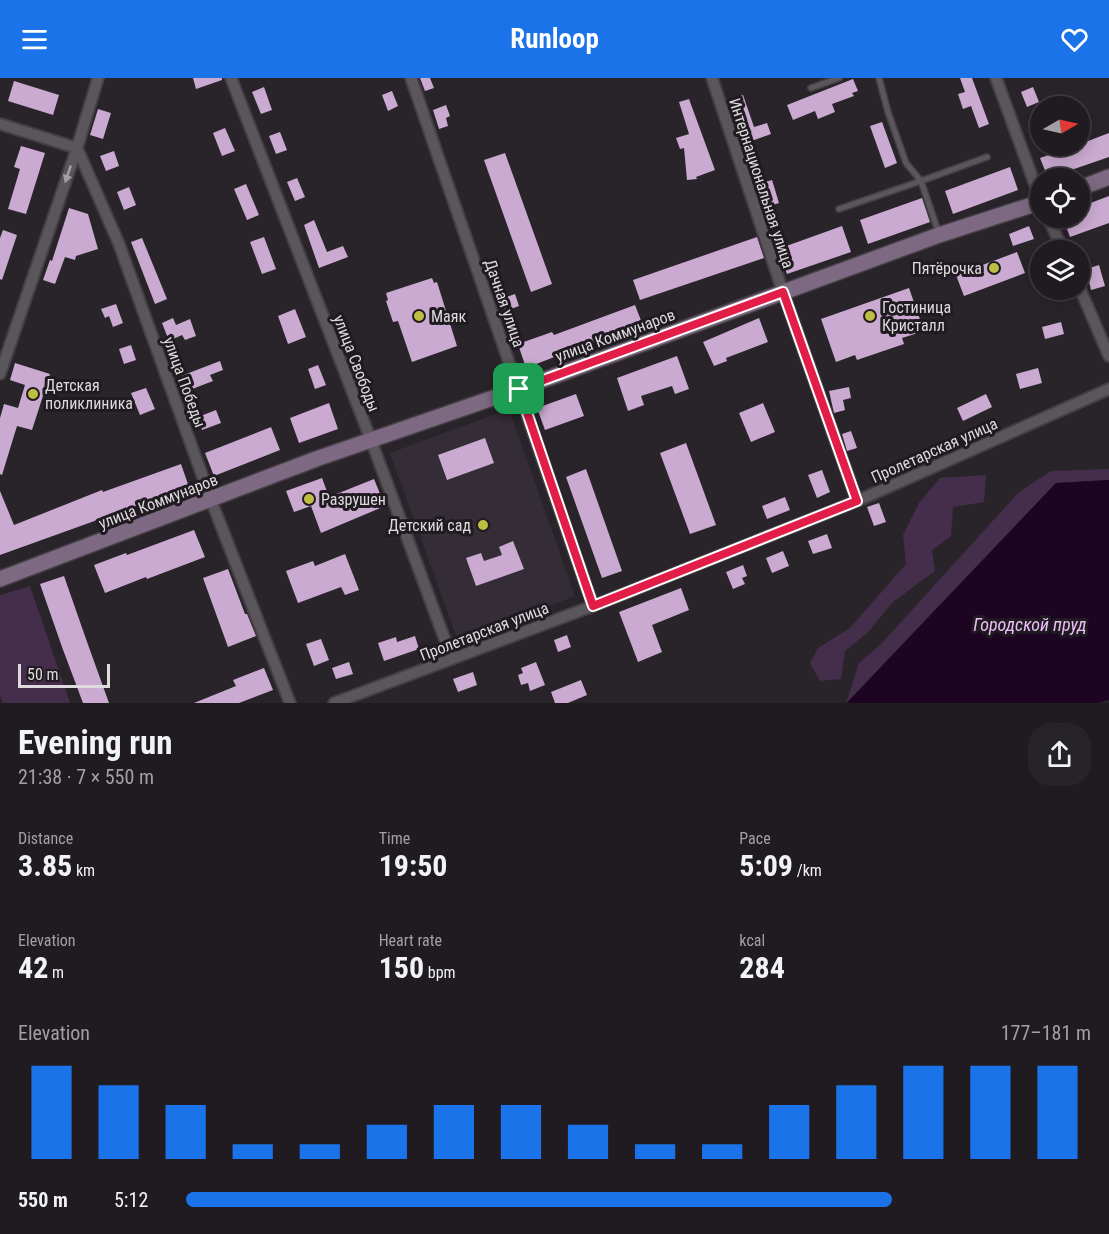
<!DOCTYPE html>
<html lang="en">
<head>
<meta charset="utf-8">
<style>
  :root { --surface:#1f1b20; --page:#272429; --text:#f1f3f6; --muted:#a1a1a5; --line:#3c393e; --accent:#1a73e8 }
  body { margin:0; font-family:"Roboto Condensed",sans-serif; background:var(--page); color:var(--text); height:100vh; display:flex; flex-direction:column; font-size:22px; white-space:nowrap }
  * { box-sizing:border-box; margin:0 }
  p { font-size:20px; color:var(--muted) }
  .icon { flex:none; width:33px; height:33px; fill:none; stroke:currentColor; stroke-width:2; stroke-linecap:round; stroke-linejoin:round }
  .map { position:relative; height:625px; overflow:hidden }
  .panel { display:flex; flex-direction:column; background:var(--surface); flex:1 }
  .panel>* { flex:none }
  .needle { width:39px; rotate:81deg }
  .fabs { position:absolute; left:1030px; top:18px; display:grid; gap:12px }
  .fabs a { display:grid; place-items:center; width:60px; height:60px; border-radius:50%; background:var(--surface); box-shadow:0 3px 15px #0003,0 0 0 2px var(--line); font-size:30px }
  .scale { position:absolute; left:18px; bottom:15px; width:92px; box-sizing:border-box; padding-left:6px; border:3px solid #dedade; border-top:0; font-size:16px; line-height:21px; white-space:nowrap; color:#dedade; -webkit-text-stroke:4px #201b21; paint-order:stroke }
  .pin { position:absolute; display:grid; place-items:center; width:51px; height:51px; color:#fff; margin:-26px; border-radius:12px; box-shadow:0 3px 9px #0006 }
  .round { display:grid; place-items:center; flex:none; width:63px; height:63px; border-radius:24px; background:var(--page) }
  .overview { display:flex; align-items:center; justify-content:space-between; height:102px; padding:0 18px }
  h1 { font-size:33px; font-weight:700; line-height:45px }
  .metrics { display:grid; grid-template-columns:repeat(3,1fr); gap:9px; height:102px; padding:6px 18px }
  .metrics div { display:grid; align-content:center }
  .metrics b { font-size:30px; font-weight:700 }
  .metrics small { font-size:16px; font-weight:400 }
  .metrics p { font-size:16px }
  .chart { height:168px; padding:12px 18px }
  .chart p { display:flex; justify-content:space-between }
  .chart svg { width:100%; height:108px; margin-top:6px; stroke:var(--accent); stroke-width:6 }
  ul { padding:0 18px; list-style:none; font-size:20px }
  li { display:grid; grid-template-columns:96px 72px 1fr; align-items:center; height:45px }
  li i { height:15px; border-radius:8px; background:var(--accent) }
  header { display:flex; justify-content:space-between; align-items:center; height:78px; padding:0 18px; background:var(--accent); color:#fff; font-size:27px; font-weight:700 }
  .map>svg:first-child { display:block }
  .built { fill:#342c36 }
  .green { fill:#452e4b }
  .water { fill:#1c0422 }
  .building { fill:#caaad1 }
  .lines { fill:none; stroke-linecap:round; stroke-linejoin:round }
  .service-casing { stroke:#433f44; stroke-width:8 }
  .minor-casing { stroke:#433f44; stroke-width:14 }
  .secondary-casing { stroke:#433f44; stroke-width:18 }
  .service { stroke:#5b565c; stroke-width:5 }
  .minor { stroke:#5b565c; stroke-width:10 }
  .secondary { stroke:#7e6983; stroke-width:15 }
  .oneway { fill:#a39fa4 }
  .route-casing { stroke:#fff; stroke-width:12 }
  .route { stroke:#e11d48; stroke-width:8 }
  .poi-dot { fill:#bebf42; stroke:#201b21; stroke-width:2 }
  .labels { text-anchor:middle; stroke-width:6; stroke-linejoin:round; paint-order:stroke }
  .street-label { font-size:16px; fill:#dedade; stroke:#201b21 }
  .poi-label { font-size:16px; fill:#dedade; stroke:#201b21; text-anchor:start }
  .water-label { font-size:18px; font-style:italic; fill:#eebefa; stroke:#201b21 }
</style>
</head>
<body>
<header><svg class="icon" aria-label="menu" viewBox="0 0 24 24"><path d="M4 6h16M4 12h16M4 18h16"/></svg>Runloop<svg class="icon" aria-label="heart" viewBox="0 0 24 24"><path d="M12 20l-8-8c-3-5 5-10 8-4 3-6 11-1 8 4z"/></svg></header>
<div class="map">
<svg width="1109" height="625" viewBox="0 0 1109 625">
  <rect width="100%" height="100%" fill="#29242a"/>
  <polygon class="built" points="509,331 575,518 458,563 390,375"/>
  <g class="green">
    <polygon points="1109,391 1109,402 1056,405 846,625 859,585 882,565 1019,414 1051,393"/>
    <polygon points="986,397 984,424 953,429 951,458 932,472 935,493 893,524 868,554 845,573 841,601 820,603 810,585 818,570 850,550 906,486 903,457 919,425 940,400"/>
    <polygon points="30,508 70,625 3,625 0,617 0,517"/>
  </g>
  <polygon class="water" points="1109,402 1109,622 1097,625 847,625 1056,405"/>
  <g class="building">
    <polygon points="193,0 222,0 222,2 196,11"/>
    <polygon points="420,0 430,0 434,10 425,13"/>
    <polygon points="960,0 972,0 989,46 979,50 971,28 963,31 958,16 965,14"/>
    <polygon points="853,1 858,13 852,15 854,18 832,26 835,34 818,41 815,33 793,42 787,27"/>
    <polygon points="14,3 59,17 53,37 8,23"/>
    <polygon points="264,9 272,32 261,36 252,14"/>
    <polygon points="1033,9 1039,24 1027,29 1021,14"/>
    <polygon points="392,13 398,28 388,33 382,17"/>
    <polygon points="743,17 754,49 767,45 771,56 746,65 731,21"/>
    <polygon points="689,21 715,92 696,99 697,101 687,102 684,70 680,71 676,60 689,56 679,24"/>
    <polygon points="446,27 450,38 446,40 448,48 439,51 433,32"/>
    <polygon points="98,31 111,35 103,61 90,57"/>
    <polygon points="882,44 897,85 885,90 870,48"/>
    <polygon points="225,50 235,73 222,78 213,55"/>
    <polygon points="280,54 287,72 276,76 269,58"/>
    <polygon points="1109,55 1109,79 1048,100 1040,80 1075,68 1080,68 1080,66"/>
    <polygon points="21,68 45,75 26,136 8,131 20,91 14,89"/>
    <polygon points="114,73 119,88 106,93 100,78"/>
    <polygon points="505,75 552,206 531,214 484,82"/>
    <polygon points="1010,89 1018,112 953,136 945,113"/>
    <polygon points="297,100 305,119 295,123 287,104"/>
    <polygon points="772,102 779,125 767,129 759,106"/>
    <polygon points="246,106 259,137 247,142 234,111"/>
    <polygon points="129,109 136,127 124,132 117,114"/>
    <polygon points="1109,118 1109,145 1070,159 1063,140 1080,140 1080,129"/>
    <polygon points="922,120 930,144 868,166 860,142"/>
    <polygon points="69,130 88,136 98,171 76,178 75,182 65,179 55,206 43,202 50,182 52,183"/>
    <polygon points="314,142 327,174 343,168 348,179 319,190 304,147"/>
    <polygon points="842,148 851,174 787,196 778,171"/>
    <polygon points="1029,148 1034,161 1013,168 1009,156"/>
    <polygon points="3,152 17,157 2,202 0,201 0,160"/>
    <polygon points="264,159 276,191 262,196 250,164"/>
    <polygon points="757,159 764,180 640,222 633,202"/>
    <polygon points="142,160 167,221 155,226 131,164"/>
    <polygon points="1017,174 1025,195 964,218 956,197"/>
    <polygon points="1099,187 1105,208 1091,212 1086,191"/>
    <polygon points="432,200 434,205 437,204 457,268 412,284 398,243 393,244 386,223 388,222 386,215"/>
    <polygon points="909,210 924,253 902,260 904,266 857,282 855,277 836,284 821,241"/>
    <polygon points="515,216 519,228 505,233 501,221"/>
    <polygon points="116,226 123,245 113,249 109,238 105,240 101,231"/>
    <polygon points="635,227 642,245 526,290 518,266 552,254 554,257"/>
    <polygon points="295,231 306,259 288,266 278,238"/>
    <polygon points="173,240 176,247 190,241 196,258 185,262 182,257 169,263 162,245"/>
    <polygon points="759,240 768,264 726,280 727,283 714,288 703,264"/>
    <polygon points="1061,244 1064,256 1045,261 1042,249"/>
    <polygon points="131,267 136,282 124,286 119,271"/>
    <polygon points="677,278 689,311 675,316 672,308 641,318 644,327 628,333 617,300"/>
    <polygon points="220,283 223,292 210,297 213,303 187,313 181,298"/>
    <polygon points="15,285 50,296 32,352 17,348 2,397 0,396 0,340 4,326 18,330 25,307 10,302"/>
    <polygon points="318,287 326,307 315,311 308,291"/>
    <polygon points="1038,290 1042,305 1020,311 1016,296"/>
    <polygon points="849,309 851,320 843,322 845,332 834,335 829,313"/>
    <polygon points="146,310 155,331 140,337 131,315"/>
    <polygon points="576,316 584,338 545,352 537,330"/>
    <polygon points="986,316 992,329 963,343 957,330"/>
    <polygon points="329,325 338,351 299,365 290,340"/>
    <polygon points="763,325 775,354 751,364 739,335"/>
    <polygon points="216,332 221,345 202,352 198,339"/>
    <polygon points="271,349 280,372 214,398 205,375"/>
    <polygon points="851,353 857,370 847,373 842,356"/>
    <polygon points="485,360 494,385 447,402 438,377"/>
    <polygon points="686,365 716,447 690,456 660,375"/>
    <polygon points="181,386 189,409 0,477 0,413 14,447 102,412 103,414"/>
    <polygon points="586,391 622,493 602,500 566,399"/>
    <polygon points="822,392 830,414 817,420 808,397"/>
    <polygon points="322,400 329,419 374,401 385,428 321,455 311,428 294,434 286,413"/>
    <polygon points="785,419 790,432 767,441 762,428"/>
    <polygon points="879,425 886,444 874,448 867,429"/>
    <polygon points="194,452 205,479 147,501 146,499 105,515 94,487 126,475 127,477"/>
    <polygon points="827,456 832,470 813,476 808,463"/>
    <polygon points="513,463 524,491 476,508 466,480 481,475 484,483 502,477 499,469"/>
    <polygon points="783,473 789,488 772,495 766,480"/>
    <polygon points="345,476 359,512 345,517 341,509 298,525 286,493 313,483 315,488"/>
    <polygon points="743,487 747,498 742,500 745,506 733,511 726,494"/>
    <polygon points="228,491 245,536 247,536 256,558 228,569 203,500"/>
    <polygon points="64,498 86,561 109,625 83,625 62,569 40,506"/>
    <polygon points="681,510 689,532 652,547 662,574 638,584 619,534"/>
    <polygon points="567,557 571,569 558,574 554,562"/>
    <polygon points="415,558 419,571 384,583 378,565 396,559 397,564"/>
    <polygon points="321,561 329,582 314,588 306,566"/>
    <polygon points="349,584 353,596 336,601 332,590"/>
    <polygon points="536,584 545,607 530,613 528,605 521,607 518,597 523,595 521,590"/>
    <polygon points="264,590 273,612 239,625 194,625 236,608 233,602"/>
    <polygon points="473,594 477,607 458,614 453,601"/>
    <polygon points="581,602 587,617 568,625 555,625 551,614"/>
  </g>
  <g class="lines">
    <g class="service-casing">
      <g id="service">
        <polyline points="879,0 888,34 906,85 921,103 987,79"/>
        <polyline points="811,10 839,0"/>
        <polyline points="839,131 921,103 939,156"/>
      </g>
    </g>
    <g class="minor-casing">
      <g id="minor">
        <polyline points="231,0 371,362 452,581"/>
        <polyline points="411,0 593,528"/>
        <polyline points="712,0 783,214 857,423"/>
        <polyline points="996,0 1041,123"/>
        <polyline points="0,46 77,70 119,166 211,422 290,625"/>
        <polyline points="1048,140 1063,172"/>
        <polyline points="1080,211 1109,278"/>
        <polyline points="0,296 77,70 98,0"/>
        <polyline points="334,625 593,528 857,423 1109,311"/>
      </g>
    </g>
    <g class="secondary-casing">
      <g id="secondary">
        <polyline points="1080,110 1109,99"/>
        <polyline points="0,501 316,381 519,311 939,157 1041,124"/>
      </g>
    </g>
    <use href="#service" class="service"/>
    <use href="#minor" class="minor"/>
    <use href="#secondary" class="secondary"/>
  </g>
  <defs><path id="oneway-solid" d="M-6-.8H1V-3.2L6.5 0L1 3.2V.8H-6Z" transform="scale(1.5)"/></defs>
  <use class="oneway" href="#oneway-solid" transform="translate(68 96) rotate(109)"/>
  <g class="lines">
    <g class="route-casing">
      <polygon id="route" points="783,214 857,423 593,528 519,311"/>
    </g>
    <use href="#route" class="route"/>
  </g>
  <g class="poi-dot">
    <circle cx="994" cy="190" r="6"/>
    <circle cx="419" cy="238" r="6"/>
    <circle cx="870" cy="238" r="6"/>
    <circle cx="33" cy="316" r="6"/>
    <circle cx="309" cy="421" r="6"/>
    <circle cx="483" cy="447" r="6"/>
  </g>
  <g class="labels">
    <g class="street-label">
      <text transform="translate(762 105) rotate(72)" y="6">Интернациональная улица</text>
      <text transform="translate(505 225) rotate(71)" y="6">Дачная улица</text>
      <text transform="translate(615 257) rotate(-20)" y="6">улица Коммунаров</text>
      <text transform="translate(357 285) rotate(69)" y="6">улица Свободы</text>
      <text transform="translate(185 304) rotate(70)" y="6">улица Победы</text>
      <text transform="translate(934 372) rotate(-24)" y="6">Пролетарская улица</text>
      <text transform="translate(158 423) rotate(-21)" y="6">улица Коммунаров</text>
      <text transform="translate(484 553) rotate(-21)" y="6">Пролетарская улица</text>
    </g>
    <g class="poi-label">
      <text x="982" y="196" text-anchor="end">Пятёрочка</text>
      <text x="882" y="235">Гостиница<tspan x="882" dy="18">Кристалл</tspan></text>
      <text x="431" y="244">Маяк</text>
      <text x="45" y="313">Детская<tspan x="45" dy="18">поликлиника</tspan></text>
      <text x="321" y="427">Разрушен</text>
      <text x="471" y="453" text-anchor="end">Детский сад</text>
    </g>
    <g class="water-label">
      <text x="1030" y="553">Городской пруд</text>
    </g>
  </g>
</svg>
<div class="fabs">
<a><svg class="needle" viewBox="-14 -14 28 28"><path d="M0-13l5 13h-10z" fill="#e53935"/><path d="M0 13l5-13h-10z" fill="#a1a1a5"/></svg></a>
<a><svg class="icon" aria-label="locate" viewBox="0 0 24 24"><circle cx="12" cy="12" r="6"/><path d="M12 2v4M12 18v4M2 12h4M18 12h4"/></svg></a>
<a><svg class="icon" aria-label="layers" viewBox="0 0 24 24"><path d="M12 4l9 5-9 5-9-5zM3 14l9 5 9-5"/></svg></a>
</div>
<div class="scale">50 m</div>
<div class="pin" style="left:519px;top:311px;background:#1e9e55"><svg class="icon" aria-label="arrive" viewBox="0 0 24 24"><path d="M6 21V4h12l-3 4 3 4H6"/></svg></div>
</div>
<section class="panel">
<div class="overview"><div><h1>Evening run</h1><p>21:38 · 7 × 550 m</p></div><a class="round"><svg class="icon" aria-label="share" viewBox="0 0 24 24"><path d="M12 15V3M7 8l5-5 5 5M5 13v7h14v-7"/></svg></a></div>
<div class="metrics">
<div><p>Distance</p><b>3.85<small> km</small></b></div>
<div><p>Time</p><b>19:50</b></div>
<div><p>Pace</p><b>5:09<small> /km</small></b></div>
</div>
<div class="metrics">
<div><p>Elevation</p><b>42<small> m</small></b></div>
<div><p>Heart rate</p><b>150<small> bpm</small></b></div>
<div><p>kcal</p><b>284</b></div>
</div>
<div class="chart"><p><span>Elevation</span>177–181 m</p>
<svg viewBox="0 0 160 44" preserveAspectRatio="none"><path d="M5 44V6M15 44V14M25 44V22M35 44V38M45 44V38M55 44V30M65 44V22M75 44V22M85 44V30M95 44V38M105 44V38M115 44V22M125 44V14M135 44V6M145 44V6M155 44V6"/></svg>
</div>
<ul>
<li><b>550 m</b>5:12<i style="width:78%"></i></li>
</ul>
</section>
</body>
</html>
